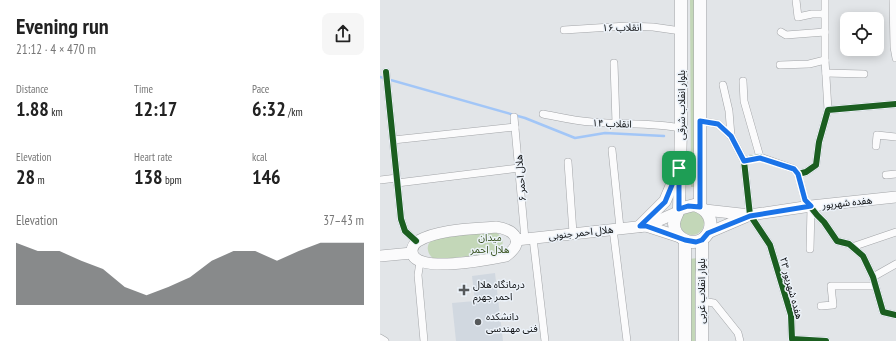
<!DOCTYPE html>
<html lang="en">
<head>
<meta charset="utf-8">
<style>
  :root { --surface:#fff; --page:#f6f6f6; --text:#222; --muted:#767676; --accent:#56595b }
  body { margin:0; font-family:"PT Sans Narrow","Noto Sans Arabic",sans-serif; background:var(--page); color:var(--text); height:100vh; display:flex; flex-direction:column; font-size:15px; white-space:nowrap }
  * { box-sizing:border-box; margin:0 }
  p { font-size:13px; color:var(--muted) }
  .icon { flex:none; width:22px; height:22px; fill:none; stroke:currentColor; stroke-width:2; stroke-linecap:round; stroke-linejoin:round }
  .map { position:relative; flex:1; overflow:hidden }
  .side { display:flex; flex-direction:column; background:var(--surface); width:380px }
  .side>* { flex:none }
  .buttons { position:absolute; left:460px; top:12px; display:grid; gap:8px }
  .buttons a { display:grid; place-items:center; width:44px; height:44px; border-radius:8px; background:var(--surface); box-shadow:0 2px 10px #0003; font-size:20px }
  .pin { position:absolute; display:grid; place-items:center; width:34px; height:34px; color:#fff; margin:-17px; border-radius:8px; box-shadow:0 2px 6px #0006 }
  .round { display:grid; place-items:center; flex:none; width:42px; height:42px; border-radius:8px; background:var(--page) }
  .summary { display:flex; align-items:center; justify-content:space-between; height:68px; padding:0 16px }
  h1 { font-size:22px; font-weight:600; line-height:30px }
  .stats { display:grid; grid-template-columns:repeat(3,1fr); gap:6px; height:68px; padding:4px 16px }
  .stats div { display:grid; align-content:center }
  .stats b { font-size:20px; font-weight:600 }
  .stats small { font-size:11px; font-weight:400 }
  .stats p { font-size:11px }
  .chart { height:112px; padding:8px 16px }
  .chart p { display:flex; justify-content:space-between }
  .chart svg { width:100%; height:72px; margin-top:4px; fill:var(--accent); opacity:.7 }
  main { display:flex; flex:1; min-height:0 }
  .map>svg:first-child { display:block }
  .built { fill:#d1d8e0 }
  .green { fill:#c3d7b8 }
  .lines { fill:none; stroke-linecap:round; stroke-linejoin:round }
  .stream { stroke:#a2c6f7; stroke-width:2.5 }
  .minor-casing { stroke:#a3a5a8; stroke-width:8 }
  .secondary-casing { stroke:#a3a5a8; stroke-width:12 }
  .primary-casing { stroke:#a3a5a8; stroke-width:13 }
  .minor { stroke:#fbfbfc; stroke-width:7 }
  .secondary { stroke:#fbfbfc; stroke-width:11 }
  .primary { stroke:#fbfbfc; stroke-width:12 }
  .cycleway-casing { stroke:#ecf2f9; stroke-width:8 }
  .cycleway { stroke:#1b5e20; stroke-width:6 }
  .route-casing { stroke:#fff; stroke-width:8 }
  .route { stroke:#1a73e8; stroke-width:5 }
  .poi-dot { fill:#56595b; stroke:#ecf2f9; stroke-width:1.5 }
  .labels { text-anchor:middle; stroke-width:3; stroke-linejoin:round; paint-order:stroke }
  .street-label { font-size:10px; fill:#0b0d0f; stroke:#ecf2f9 }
  .park-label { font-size:10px; fill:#344f1a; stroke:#ecf2f9 }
  .poi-label { font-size:10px; fill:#0b0d0f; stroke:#ecf2f9; text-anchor:start }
</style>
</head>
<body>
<main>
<section class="side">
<div class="summary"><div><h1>Evening run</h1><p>21:12 · 4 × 470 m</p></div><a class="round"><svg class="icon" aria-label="share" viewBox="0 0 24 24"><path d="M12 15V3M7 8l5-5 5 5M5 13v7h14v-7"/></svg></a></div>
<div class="stats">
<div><p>Distance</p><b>1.88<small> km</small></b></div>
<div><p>Time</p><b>12:17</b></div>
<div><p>Pace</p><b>6:32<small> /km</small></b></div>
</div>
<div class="stats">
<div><p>Elevation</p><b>28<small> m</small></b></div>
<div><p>Heart rate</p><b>138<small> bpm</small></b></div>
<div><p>kcal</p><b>146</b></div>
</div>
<div class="chart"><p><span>Elevation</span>37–43 m</p>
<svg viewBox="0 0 160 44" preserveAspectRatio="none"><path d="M0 44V6L10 11L20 11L30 17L40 22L50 33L60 38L70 33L80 27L90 17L100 11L110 11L120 17L130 11L140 6L150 6L160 6V44z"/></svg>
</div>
</section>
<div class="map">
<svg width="516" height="341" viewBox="0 0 516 341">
  <rect width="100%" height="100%" fill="#e2e5e8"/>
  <polygon class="built" points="115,273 123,341 76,341 72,303 95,301 92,276"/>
  <g class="green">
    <polygon points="310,0 315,0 316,187 311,187"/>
    <circle cx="312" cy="223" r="12"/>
    <path d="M 112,231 C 124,234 127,247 115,253 L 56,260 C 47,256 44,244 54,239 Z"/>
    <polygon points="318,258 315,275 315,341 311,341 309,259"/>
  </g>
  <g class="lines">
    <polyline class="stream" points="0,77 145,118 195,138 225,133 284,136"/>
    <g class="minor-casing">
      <g id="minor">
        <polyline points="416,0 418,17 432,14 444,14"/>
        <polyline points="445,0 445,60 448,110"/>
        <polyline points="513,0 514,47 516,58"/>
        <polyline points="184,30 247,26 273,27 301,31"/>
        <polyline points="401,32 406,35 445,32"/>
        <polyline points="234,63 236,123"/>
        <polyline points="400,65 429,64 445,60"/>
        <polyline points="6,72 21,219 25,231 36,241"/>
        <polyline points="446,73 484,74"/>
        <polyline points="363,81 364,101 380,157 414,169 418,174"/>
        <polyline points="343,85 349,111 351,136"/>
        <polyline points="516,104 448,110 439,142 436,165 426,172 418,174 425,200 437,215 444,222 457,241 469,244 483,256 493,277 503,312 516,315"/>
        <path d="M 163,114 C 179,117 195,121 212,122 C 242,125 271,122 301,128"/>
        <polyline points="134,117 145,239"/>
        <polyline points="320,121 338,124 351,136 364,161"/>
        <polyline points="13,140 135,127"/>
        <polyline points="496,146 497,135 516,137"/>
        <polyline points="232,150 240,228"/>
        <polyline points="380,157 369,159 364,161 370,215 390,245 411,315 412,339 446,341"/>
        <polyline points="188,162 193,233"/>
        <polyline points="506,175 516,174"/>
        <polyline points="0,180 17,178"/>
        <polyline points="17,183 139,168"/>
        <polyline points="233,229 247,341"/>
        <polyline points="153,238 165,341"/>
        <polyline points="472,247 516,232"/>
        <polyline points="430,249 431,208"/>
        <polyline points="40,262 38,275 44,341"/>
        <polyline points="493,277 516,264"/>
        <polyline points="321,301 334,303 358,333 360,341"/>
        <polyline points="441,306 453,305 451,286 495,286"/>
        <polyline points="0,338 5,341"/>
      </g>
    </g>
    <g class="secondary-casing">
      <g id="secondary">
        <polyline points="325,210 370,215 328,233"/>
        <polyline points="298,212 266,226 300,237"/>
        <polyline points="370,215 431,206 516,197"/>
        <path d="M 116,227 C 136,230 145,242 126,256 C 111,259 32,275 32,251 C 32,247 35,243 38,241 C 58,229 93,229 116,227 Z"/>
        <polyline points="136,240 266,226"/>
        <polyline points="0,256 32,253"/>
      </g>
    </g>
    <g class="primary-casing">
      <g id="primary">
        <polyline points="320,0 320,207"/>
        <path d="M 314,205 C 345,214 327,253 303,239 C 298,236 294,230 294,224 C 294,218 298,214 299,209 Z"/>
        <polyline points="299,209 301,128 301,0"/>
        <polyline points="260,226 285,201 297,173"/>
        <polyline points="305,241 305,341"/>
        <polyline points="322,341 322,240"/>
      </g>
    </g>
    <use href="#minor" class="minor"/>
    <use href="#secondary" class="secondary"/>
    <use href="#primary" class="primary"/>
    <g class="cycleway-casing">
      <g id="cycleway">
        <polyline points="6,72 21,219 25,231 36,241"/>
        <polyline points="516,104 448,110 439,142 436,165 426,172 418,174 425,200 437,215 444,222 457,241 469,244 483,256 493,277 503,312 516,315"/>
        <polyline points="380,157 369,159 364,161 370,215 390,245 411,315 412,339 446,341"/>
      </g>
    </g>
    <use href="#cycleway" class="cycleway"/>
  </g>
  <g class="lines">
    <g class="route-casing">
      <polygon id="route" points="320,121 338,124 351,136 364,161 380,158 414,169 418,174 425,200 431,206 370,216 328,233 322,240 316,242 305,240 266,226 260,226 285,202 299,168 299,209 308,206 320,207"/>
    </g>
    <use href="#route" class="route"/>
  </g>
  <g class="poi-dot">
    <path d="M82 284h4v4h4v4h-4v4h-4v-4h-4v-4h4z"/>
    <circle cx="98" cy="322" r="4"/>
  </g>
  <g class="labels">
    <g class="street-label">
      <text transform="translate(242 27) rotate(-1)" y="4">انقلاب ۱۶</text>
      <text transform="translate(301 105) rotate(-90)" y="4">بلوار انقلاب شرقی</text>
      <text transform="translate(232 123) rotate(2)" y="4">انقلاب ۱۴</text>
      <text transform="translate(140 178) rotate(-95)" y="4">هلال احمر ۶</text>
      <text transform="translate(467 202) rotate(-6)" y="4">هفده شهریور</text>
      <text transform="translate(201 232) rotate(-6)" y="4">هلال احمر جنوبی</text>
      <text transform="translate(412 288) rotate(75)" y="4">هفده شهریور ۲۳</text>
      <text transform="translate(321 291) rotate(-90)" y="4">بلوار انقلاب غربی</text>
    </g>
    <g class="park-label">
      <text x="110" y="241">میدان<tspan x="110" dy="12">هلال احمر</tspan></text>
    </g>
    <g class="poi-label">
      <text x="93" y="288">درمانگاه هلال<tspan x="93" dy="12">احمر جهرم</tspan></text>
      <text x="106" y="320">دانشکده<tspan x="106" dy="12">فنی مهندسی</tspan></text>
    </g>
  </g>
</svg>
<div class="buttons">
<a><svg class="icon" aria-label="locate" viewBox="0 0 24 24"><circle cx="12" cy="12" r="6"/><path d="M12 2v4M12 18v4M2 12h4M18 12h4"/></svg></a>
</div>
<div class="pin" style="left:299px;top:168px;background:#1e9e55"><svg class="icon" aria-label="arrive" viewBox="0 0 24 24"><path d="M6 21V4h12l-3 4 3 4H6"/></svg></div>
</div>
</main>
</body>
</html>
